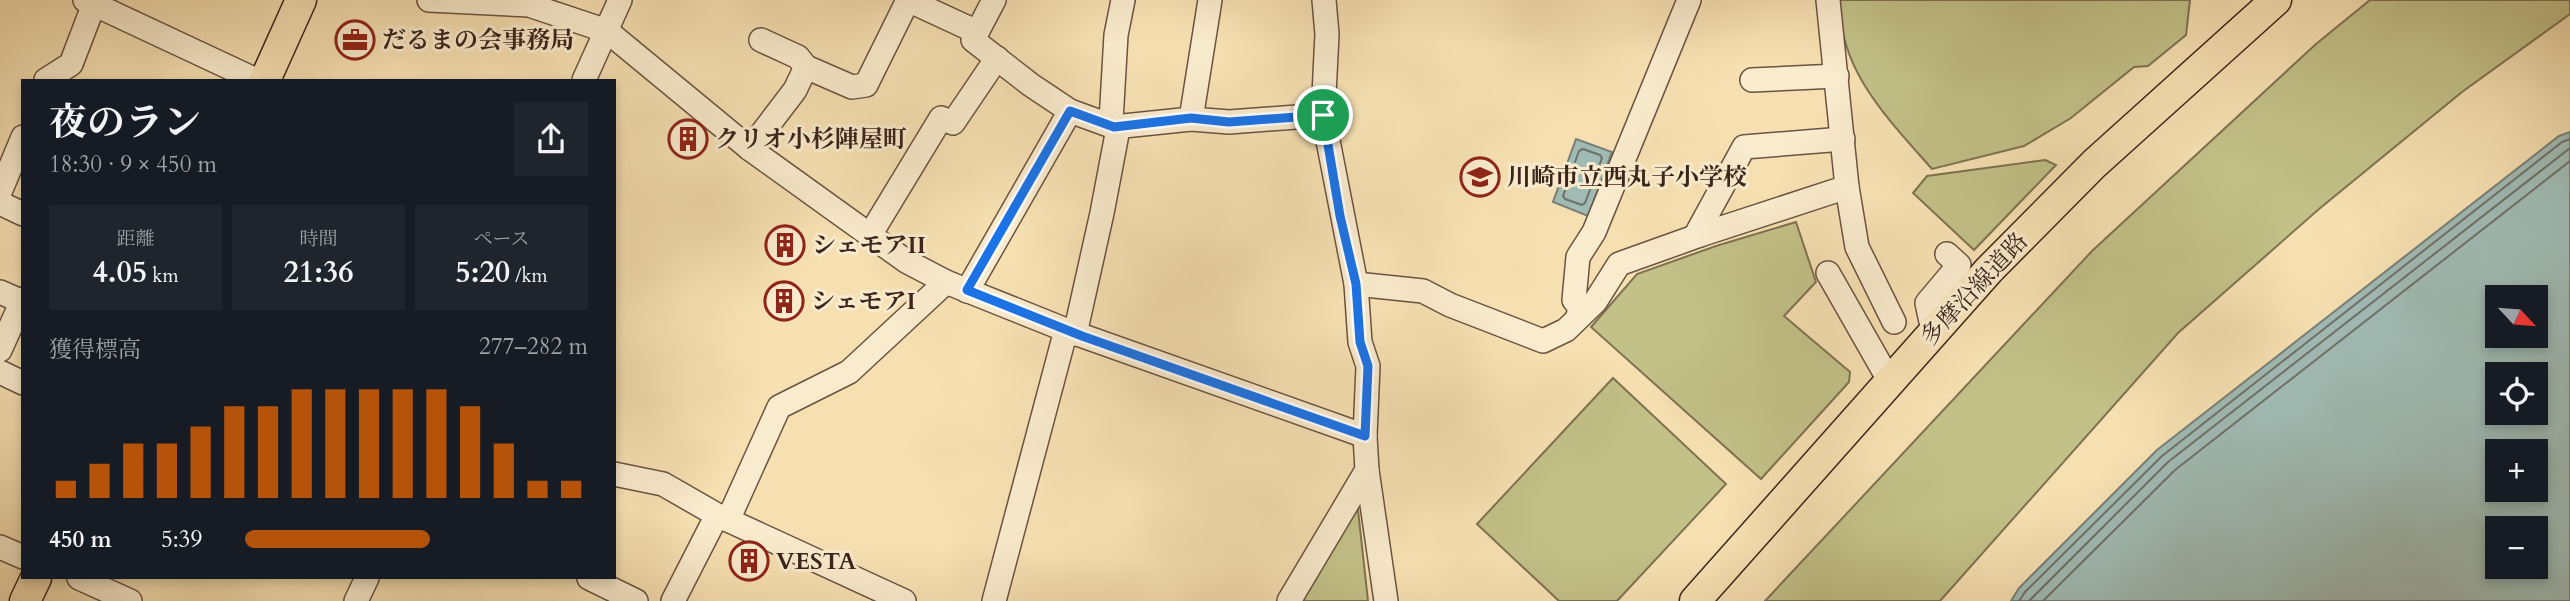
<!DOCTYPE html>
<html lang="ja">
<head>
<meta charset="utf-8">
<style>
  :root { --surface:#171b24; --page:#20242c; --text:#f1f3f6; --muted:#9ea1a6; --accent:#b45309 }
  body { margin:0; font-family:Cardo,"Noto Serif JP",serif; background:var(--page); color:var(--text); height:100vh; display:flex; flex-direction:column; font-size:26px; white-space:nowrap }
  * { box-sizing:border-box; margin:0 }
  p { font-size:23px; color:var(--muted) }
  .icon { flex:none; width:38px; height:38px; fill:none; stroke:currentColor; stroke-width:2; stroke-linecap:round; stroke-linejoin:round }
  .map { position:relative; flex:1; overflow:hidden }
  .drawer { position:absolute; left:21px; top:79px; width:595px; height:500px; display:flex; flex-direction:column; background:var(--surface); border-radius:0px; box-shadow:0 4px 10px #0003 }
  .drawer>* { flex:none }
  .needle { width:46px; rotate:116deg }
  .tools { position:absolute; left:2485px; top:285px; display:grid; gap:14px }
  .tools a { display:grid; place-items:center; width:63px; height:63px; border-radius:0px; background:var(--surface); box-shadow:0 4px 10px #0003; font-size:35px }
  .pin { position:absolute; display:grid; place-items:center; width:60px; height:60px; color:#fff; margin:-30px; border:4px solid #fff; border-radius:50%; box-shadow:0 2px 7px #0007 }
  .round { display:grid; place-items:center; flex:none; width:74px; height:74px; border-radius:0px; background:var(--page) }
  .summary { display:flex; align-items:center; justify-content:space-between; height:119px; padding:0 28px }
  h1 { font-size:38px; font-weight:700; line-height:52px }
  .figures { display:grid; grid-template-columns:repeat(3,1fr); gap:10px; height:119px; padding:7px 28px }
  .figures div { display:grid; align-content:center; border-radius:0px; background:var(--page); text-align:center }
  .figures b { font-size:30px; font-weight:700 }
  .figures small { font-size:19px; font-weight:400 }
  .figures p { font-size:19px }
  .chart { height:196px; padding:14px 28px }
  .chart p { display:flex; justify-content:space-between }
  .chart svg { width:100%; height:126px; margin-top:7px; stroke:var(--accent); stroke-width:6 }
  ul { padding:0 28px; list-style:none; font-size:23px }
  li { display:grid; grid-template-columns:112px 84px 1fr; align-items:center; height:52px }
  li i { height:18px; border-radius:9px; background:var(--accent) }
  .map>svg:first-child { display:block }
  .green { fill:#c2c188; stroke:#7e7252; stroke-width:2 }
  .water { fill:#a0bbb5; stroke:#787f77; stroke-width:2; fill-rule:evenodd }
  .lines { fill:none; stroke-linecap:round; stroke-linejoin:round }
  .shore { stroke:#6e7068; stroke-width:2 }
  .minor-casing { stroke:#6a5341; stroke-width:26 }
  .major-casing { stroke:#3b241b; stroke-width:33 }
  .minor { stroke:#f9ebcd; stroke-width:23 }
  .major { stroke:#f6e0b2; stroke-width:30 }
  .route-casing { stroke:#fff; stroke-width:14 }
  .route { stroke:#1a73e8; stroke-width:9 }
  .labels { text-anchor:middle; stroke-width:6; stroke-linejoin:round; paint-order:stroke }
  .poi-label { font-size:24px; font-weight:bold; fill:#3b241b; stroke:#f9ebcd; text-anchor:start }
  .street-label { font-size:24px; fill:#3b241b; stroke:#f9ebcd }
</style>
</head>
<body>
<div class="map">
<svg width="2570" height="601" viewBox="0 0 2570 601">
  <rect width="100%" height="100%" fill="#f6e0b2"/>
  <filter id="stains"><feTurbulence type="fractalNoise" baseFrequency=".00286" numOctaves="4"/><feColorMatrix values="0 0 0 0 .2 0 0 0 0 .09 0 0 0 0 .02 0 0 0 .5 -.17"/></filter>
  <radialGradient id="worn" r=".72"><stop offset=".6" stop-color="#630" stop-opacity="0"/><stop offset="1" stop-color="#630" stop-opacity=".3"/></radialGradient>
  <g class="green">
    <path d="M 1840,0 L 2190,0 L 2186,35 L 2148,66 L 2134,67 L 2071,118 L 2024,146 L 1932,169 C 1890,121 1837,69 1840,0 Z"/>
    <polygon points="2370,0 2570,0 2570,14 2462,92 2319,209 2178,333 1940,601 1765,601 2092,251 2316,44"/>
    <polygon points="2045,160 2056,165 1974,250 1913,193 1927,176"/>
    <polygon points="1796,222 1816,282 1784,316 1850,372 1849,382 1761,479 1591,327 1637,274 1716,246"/>
    <polygon points="1613,378 1726,484 1617,601 1559,601 1477,524"/>
    <polygon points="1357,501 1368,601 1295,601"/>
  </g>
  <g class="water">
    <path d="M 2570,132 L 2570,601 L 2011,601 L 2019,588 L 2157,450 L 2559,136 ZM 2497,298 L 2536,298 L 2536,336 L 2497,336 ZM 2497,374 L 2536,374 L 2536,413 L 2497,413 ZM 2497,452 L 2536,452 L 2536,490 L 2497,490 ZM 2497,528 L 2536,528 L 2536,567 L 2497,567 Z"/>
    <polygon points="1576,139 1612,152 1588,216 1553,202"/>
  </g>
  <g class="lines">
    <g class="shore">
      <polygon points="1583,149 1600,155 1602,158 1585,203 1582,205 1565,199 1563,196 1579,151"/>
      <polyline points="2019,601 2025,592 2162,456 2562,142 2570,139"/>
      <polyline points="2029,601 2168,462 2570,148"/>
      <polyline points="2043,601 2175,470 2570,161"/>
    </g>
    <g class="minor-casing">
      <g id="minor">
        <polyline points="85,0 256,80"/>
        <polyline points="429,0 529,5 607,31 750,149 906,261 946,282 1066,330 1365,436"/>
        <polyline points="908,0 977,32"/>
        <polyline points="994,0 973,40 1031,85 1070,111 1114,127 1191,119 1229,122 1323,115"/>
        <polyline points="1324,0 1327,34 1323,115 1356,284 1360,342 1368,366 1365,436 1367,470 1386,601"/>
        <polyline points="761,40 798,57 806,67 852,87 866,85 908,0"/>
        <polyline points="46,80 71,64 94,4"/>
        <polyline points="584,80 620,0"/>
        <polyline points="1752,80 1837,76"/>
        <polyline points="1191,119 1210,0"/>
        <polyline points="750,149 795,90 806,67"/>
        <polyline points="1847,187 1857,247 1894,322"/>
        <polyline points="0,192 23,137"/>
        <polyline points="0,203 23,214"/>
        <polyline points="870,235 941,118 953,123 997,58"/>
        <polyline points="1700,235 1698,231 1744,147 1843,139"/>
        <polyline points="1828,273 1889,380"/>
        <polyline points="1356,284 1423,291 1450,305 1543,341 1566,330 1595,302 1619,264 1700,235 1847,187 1828,0"/>
        <polyline points="967,291 1070,111"/>
        <polyline points="0,292 23,302"/>
        <polyline points="1578,316 1580,307 1574,300 1578,257 1594,232 1689,0"/>
        <polyline points="1933,331 1927,303 1959,265 1947,254"/>
        <polyline points="1075,334 1102,213 1117,134 1111,121 1116,35 1123,0"/>
        <polyline points="0,350 23,299"/>
        <polyline points="0,372 23,383"/>
        <polyline points="614,474 663,484 717,515 904,601"/>
        <polyline points="728,520 779,407 849,372 946,282"/>
        <polyline points="0,547 23,557"/>
        <polyline points="79,578 130,601"/>
        <polyline points="589,578 636,601"/>
        <polyline points="356,601 367,578"/>
        <polyline points="673,601 717,515"/>
        <polyline points="994,601 1066,330"/>
        <polyline points="1289,601 1367,470"/>
      </g>
    </g>
    <g class="major-casing">
      <g id="major">
        <polyline points="265,80 301,0"/>
        <polyline points="25,601 36,578"/>
        <polyline points="1695,601 1989,270 2094,164 2276,0"/>
      </g>
    </g>
    <use href="#minor" class="minor"/>
    <use href="#major" class="major"/>
  </g>
  <g class="lines">
    <g class="route-casing">
      <polygon id="route" points="1070,111 1114,127 1191,118 1229,122 1323,115 1340,216 1356,284 1360,342 1368,366 1365,436 1082,336 967,290"/>
    </g>
    <use href="#route" class="route"/>
  </g>
  <defs>
    <g id="office-ring" transform="scale(2.0125)"><circle r="9.5" fill="#f9ebcd" stroke="#8f2418" stroke-width="1.5"/><path d="M-6-3h4V-5.5h4V-3h4V5H-6ZM-1-4.5V-3h2v-1.5ZM-6 0V1H6V0Z" fill="#8f2418"/></g>
    <g id="building-ring" transform="scale(2.0125)"><circle r="9.5" fill="#f9ebcd" stroke="#8f2418" stroke-width="1.5"/><path d="M-4-6H4V6H1V3H-1V6H-4ZM-2.5-4.3h1.7v1.8h-1.7ZM.8-4.3h1.7v1.8H.8ZM-2.5-1h1.7V.8h-1.7ZM.8-1h1.7V.8H.8Z" fill="#8f2418"/></g>
    <g id="school-ring" transform="scale(2.0125)"><circle r="9.5" fill="#f9ebcd" stroke="#8f2418" stroke-width="1.5"/><path d="M0-5L7-2L0 1L-7-2ZM-4 1L0 2.5L4 1V4Q0 6-4 4Z" fill="#8f2418"/></g>
  </defs>
  <g fill-rule="evenodd">
    <use href="#office-ring" x="355" y="40"/>
    <use href="#building-ring" x="688" y="139"/>
    <use href="#school-ring" x="1480" y="177"/>
    <use href="#building-ring" x="785" y="245"/>
    <use href="#building-ring" x="784" y="301"/>
    <use href="#building-ring" x="749" y="561"/>
  </g>
  <g class="labels">
    <g class="poi-label">
      <text x="382" y="48">だるまの会事務局</text>
      <text x="715" y="147">クリオ小杉陣屋町</text>
      <text x="1507" y="185">川崎市立西丸子小学校</text>
      <text x="812" y="253">シェモアII</text>
      <text x="811" y="309">シェモアI</text>
      <text x="776" y="569">VESTA</text>
    </g>
    <g class="street-label">
      <text transform="translate(1974 289) rotate(-47)" y="8">多摩沿線道路</text>
    </g>
  </g>
  <rect width="100%" height="100%" filter="url(#stains)"/>
  <rect width="100%" height="100%" fill="url(#worn)"/>
</svg>
<div class="tools">
<a><svg class="needle" viewBox="-14 -14 28 28"><path d="M0-13l5 13h-10z" fill="#e53935"/><path d="M0 13l5-13h-10z" fill="#9ea1a6"/></svg></a>
<a><svg class="icon" aria-label="locate" viewBox="0 0 24 24"><circle cx="12" cy="12" r="6"/><path d="M12 2v4M12 18v4M2 12h4M18 12h4"/></svg></a>
<a>+</a>
<a>−</a>
</div>
<div class="pin" style="left:1323px;top:115px;background:#1e9e55"><svg class="icon" aria-label="arrive" viewBox="0 0 24 24"><path d="M6 21V4h12l-3 4 3 4H6"/></svg></div>
<section class="drawer">
<div class="summary"><div><h1>夜のラン</h1><p>18:30 · 9 × 450 m</p></div><a class="round"><svg class="icon" aria-label="share" viewBox="0 0 24 24"><path d="M12 15V3M7 8l5-5 5 5M5 13v7h14v-7"/></svg></a></div>
<div class="figures">
<div><p>距離</p><b>4.05<small> km</small></b></div>
<div><p>時間</p><b>21:36</b></div>
<div><p>ペース</p><b>5:20<small> /km</small></b></div>
</div>
<div class="chart"><p><span>獲得標高</span>277–282 m</p>
<svg viewBox="0 0 160 44" preserveAspectRatio="none"><path d="M5 44V38M15 44V32M25 44V25M35 44V25M45 44V19M55 44V12M65 44V12M75 44V6M85 44V6M95 44V6M105 44V6M115 44V6M125 44V12M135 44V25M145 44V38M155 44V38"/></svg>
</div>
<ul>
<li><b>450 m</b>5:39<i style="width:54%"></i></li>
</ul>
</section>
</div>
</body>
</html>
